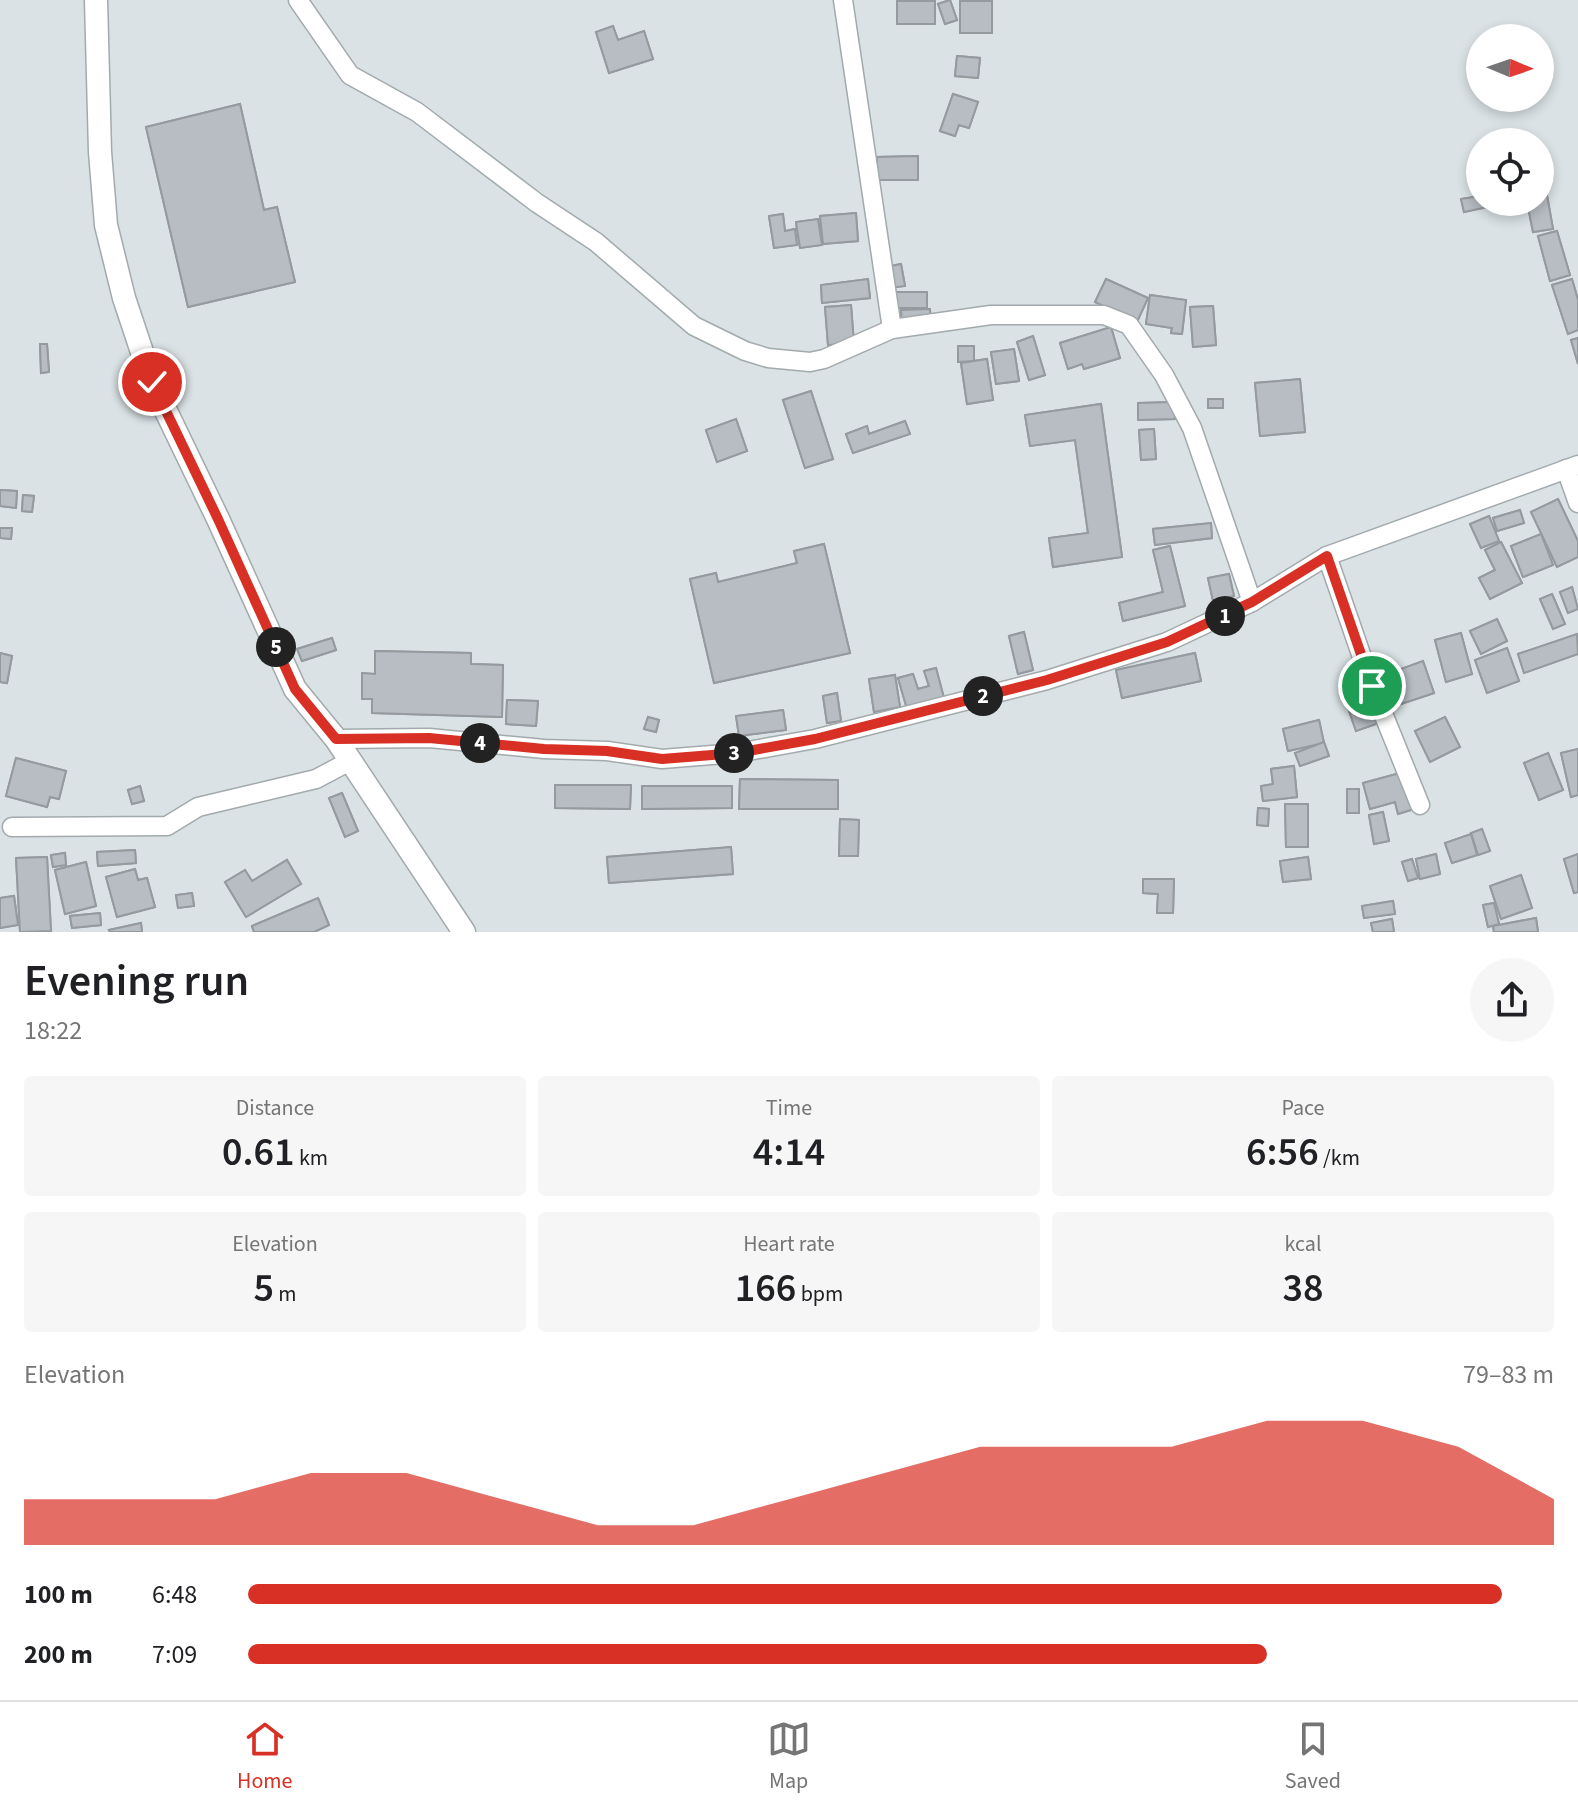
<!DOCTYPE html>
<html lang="en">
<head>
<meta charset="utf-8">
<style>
  :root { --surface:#fff; --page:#f6f6f6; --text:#202124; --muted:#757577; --line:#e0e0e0; --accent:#d93025 }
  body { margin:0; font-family:"Source Sans 3",sans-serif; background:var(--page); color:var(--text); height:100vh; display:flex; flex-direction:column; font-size:30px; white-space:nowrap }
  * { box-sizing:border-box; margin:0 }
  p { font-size:26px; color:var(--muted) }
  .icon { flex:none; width:44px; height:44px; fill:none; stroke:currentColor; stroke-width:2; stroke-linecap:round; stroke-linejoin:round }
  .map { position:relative; height:932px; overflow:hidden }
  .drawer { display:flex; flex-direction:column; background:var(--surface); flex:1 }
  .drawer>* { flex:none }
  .needle { width:52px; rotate:92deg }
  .fabs { position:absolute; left:1466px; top:24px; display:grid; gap:16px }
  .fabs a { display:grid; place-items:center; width:88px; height:88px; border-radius:50%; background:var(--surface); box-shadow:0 4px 12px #0003; font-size:40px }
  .pin { position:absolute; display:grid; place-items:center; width:68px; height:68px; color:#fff; margin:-34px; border:4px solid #fff; border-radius:50%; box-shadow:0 2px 8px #0007 }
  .km { position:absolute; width:40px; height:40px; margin:-20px; border-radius:50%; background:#222; color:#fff; font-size:22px; line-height:40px; text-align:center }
  .round { display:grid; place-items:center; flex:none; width:84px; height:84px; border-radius:42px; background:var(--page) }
  .summary { display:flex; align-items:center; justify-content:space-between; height:136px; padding:0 24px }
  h1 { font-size:44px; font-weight:600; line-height:60px }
  .metrics { display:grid; grid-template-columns:repeat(3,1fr); gap:12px; height:136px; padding:8px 24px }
  .metrics div { display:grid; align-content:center; border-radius:8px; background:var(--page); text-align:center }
  .metrics b { font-size:40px; font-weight:600 }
  .metrics small { font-size:22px; font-weight:400 }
  .metrics p { font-size:22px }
  .chart { height:224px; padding:16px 24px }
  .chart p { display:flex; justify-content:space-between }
  .chart svg { width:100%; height:144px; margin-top:8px; fill:var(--accent); opacity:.7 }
  ul { padding:0 24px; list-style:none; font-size:26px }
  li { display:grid; grid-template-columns:128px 96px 1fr; align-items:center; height:60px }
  li i { height:20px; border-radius:10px; background:var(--accent) }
  .menu { display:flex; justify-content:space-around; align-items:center; height:112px; border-top:2px solid var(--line); background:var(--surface); font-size:22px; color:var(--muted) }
  .menu a { display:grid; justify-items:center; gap:4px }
  .menu .selected { color:var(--accent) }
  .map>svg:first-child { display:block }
  .building { fill:#b8bdc3; stroke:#959a9f; stroke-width:2 }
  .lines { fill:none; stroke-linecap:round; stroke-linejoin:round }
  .minor-casing { stroke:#a2aaad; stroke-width:21 }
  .tertiary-casing { stroke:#a2aaad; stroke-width:25 }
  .minor { stroke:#fff; stroke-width:18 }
  .tertiary { stroke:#fff; stroke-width:22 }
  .route-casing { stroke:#fff; stroke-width:16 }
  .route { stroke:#d93025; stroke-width:10 }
</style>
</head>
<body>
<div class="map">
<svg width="1578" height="932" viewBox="0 0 1578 932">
  <rect width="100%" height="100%" fill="#dae2e5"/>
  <g class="building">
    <polygon points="950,0 957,20 945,24 938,4"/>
    <polygon points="950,0 957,20 945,24 938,4"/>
    <rect x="897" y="1" width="38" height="23"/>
    <rect x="897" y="1" width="38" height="23"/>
    <rect x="960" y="1" width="32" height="32"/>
    <rect x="960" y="1" width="32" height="32"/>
    <polygon points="613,26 618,40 644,31 653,59 609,73 596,32"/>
    <polygon points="613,26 618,40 644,31 653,59 609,73 596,32"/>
    <polygon points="957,56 980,58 978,78 955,76"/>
    <polygon points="957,56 980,58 978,78 955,76"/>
    <polygon points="953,94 978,102 969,128 959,125 955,136 940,131"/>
    <polygon points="953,94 978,102 969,128 959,125 955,136 940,131"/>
    <polygon points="240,104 264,210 277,207 295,282 188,307 146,127"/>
    <polygon points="240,104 264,210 277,207 295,282 188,307 146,127"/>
    <polygon points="918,156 918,180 877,180 877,157"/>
    <polygon points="918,156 918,180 877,180 877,157"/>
    <polygon points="1545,184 1553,229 1533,232 1527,202 1540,202 1540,185"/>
    <polygon points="1545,184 1553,229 1533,232 1527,202 1540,202 1540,185"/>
    <polygon points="1480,196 1480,202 1491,202 1492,206 1464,212 1461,199"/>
    <polygon points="1480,196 1480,202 1491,202 1492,206 1464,212 1461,199"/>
    <polygon points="856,213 858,241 823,244 820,216"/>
    <polygon points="856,213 858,241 823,244 820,216"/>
    <polygon points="783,214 785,231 795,229 797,245 774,248 769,216"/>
    <polygon points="783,214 785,231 795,229 797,245 774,248 769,216"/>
    <polygon points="818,219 822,245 800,248 796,222"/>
    <polygon points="818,219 822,245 800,248 796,222"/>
    <polygon points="1557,231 1570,275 1550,281 1538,236"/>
    <polygon points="1557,231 1570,275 1550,281 1538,236"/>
    <polygon points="901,264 905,286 889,288 886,267"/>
    <polygon points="901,264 905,286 889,288 886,267"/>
    <polygon points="868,279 870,298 822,303 821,285"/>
    <polygon points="868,279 870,298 822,303 821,285"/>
    <polygon points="1106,279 1148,298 1137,322 1095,302"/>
    <polygon points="1106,279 1148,298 1137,322 1095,302"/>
    <polygon points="1572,279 1578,300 1578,330 1568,334 1552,285"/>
    <polygon points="1572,279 1578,300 1578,330 1568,334 1552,285"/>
    <rect x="895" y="292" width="32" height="16"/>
    <rect x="895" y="292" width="32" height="16"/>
    <polygon points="1150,295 1186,300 1182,334 1171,333 1172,328 1146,324"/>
    <polygon points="1150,295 1186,300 1182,334 1171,333 1172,328 1146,324"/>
    <polygon points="851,305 854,343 828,345 825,307"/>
    <polygon points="851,305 854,343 828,345 825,307"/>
    <polygon points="1213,306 1216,345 1193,347 1190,307"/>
    <polygon points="1213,306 1216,345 1193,347 1190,307"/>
    <polygon points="930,309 931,326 902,327 901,310"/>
    <polygon points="930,309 931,326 902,327 901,310"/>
    <polygon points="1111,327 1120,358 1084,369 1082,364 1068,369 1060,343"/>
    <polygon points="1111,327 1120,358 1084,369 1082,364 1068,369 1060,343"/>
    <polygon points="1033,336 1045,375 1029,380 1017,342"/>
    <polygon points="1033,336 1045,375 1029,380 1017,342"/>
    <polygon points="1578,338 1578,364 1571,340"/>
    <polygon points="1578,338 1578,364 1571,340"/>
    <polygon points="40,344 47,344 49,372 41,373"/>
    <polygon points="40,344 47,344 49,372 41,373"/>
    <polygon points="958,346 974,346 974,361 958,362"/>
    <polygon points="958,346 974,346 974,361 958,362"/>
    <polygon points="1014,349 1019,381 996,384 991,352"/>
    <polygon points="1014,349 1019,381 996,384 991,352"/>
    <polygon points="987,359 993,400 967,404 961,363"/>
    <polygon points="987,359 993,400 967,404 961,363"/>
    <polygon points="1300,379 1305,432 1260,436 1255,383"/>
    <polygon points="1300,379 1305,432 1260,436 1255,383"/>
    <polygon points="811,391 833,459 805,468 783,400"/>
    <polygon points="811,391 833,459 805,468 783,400"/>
    <rect x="1208" y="399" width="15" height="9"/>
    <rect x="1208" y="399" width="15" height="9"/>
    <polygon points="1174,402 1175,419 1138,420 1138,403"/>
    <polygon points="1174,402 1175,419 1138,420 1138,403"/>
    <polygon points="1101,404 1122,557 1053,567 1049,538 1088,533 1075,440 1030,446 1025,415"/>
    <polygon points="1101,404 1122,557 1053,567 1049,538 1088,533 1075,440 1030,446 1025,415"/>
    <polygon points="736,419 747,451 717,462 706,430"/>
    <polygon points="736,419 747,451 717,462 706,430"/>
    <polygon points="905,421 910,434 853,453 846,434 867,426 869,434"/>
    <polygon points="905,421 910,434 853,453 846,434 867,426 869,434"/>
    <polygon points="1154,429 1156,459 1141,460 1139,430"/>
    <polygon points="1154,429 1156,459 1141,460 1139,430"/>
    <polygon points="0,490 17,491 16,508 0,506"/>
    <polygon points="0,490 17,491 16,508 0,506"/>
    <polygon points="23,495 34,496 32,512 22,511"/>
    <polygon points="23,495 34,496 32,512 22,511"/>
    <polygon points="1558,499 1578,541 1578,557 1557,567 1531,512"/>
    <polygon points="1558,499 1578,541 1578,557 1557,567 1531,512"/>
    <polygon points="1520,510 1524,523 1497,531 1493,518"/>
    <polygon points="1520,510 1524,523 1497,531 1493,518"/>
    <polygon points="1489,516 1499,541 1481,548 1470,524"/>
    <polygon points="1489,516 1499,541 1481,548 1470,524"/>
    <polygon points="1211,523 1212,538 1155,545 1153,529"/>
    <polygon points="1211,523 1212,538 1155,545 1153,529"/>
    <polygon points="0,528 12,528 11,539 0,538"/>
    <polygon points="0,528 12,528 11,539 0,538"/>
    <polygon points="1541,534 1553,565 1523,577 1511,546"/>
    <polygon points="1541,534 1553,565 1523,577 1511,546"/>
    <polygon points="1501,542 1522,583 1490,599 1479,578 1495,570 1485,550"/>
    <polygon points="1501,542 1522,583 1490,599 1479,578 1495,570 1485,550"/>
    <polygon points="824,544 850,653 714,683 690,579 716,573 718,582 797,563 794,551"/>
    <polygon points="824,544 850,653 714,683 690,579 716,573 718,582 797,563 794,551"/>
    <polygon points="1170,546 1185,606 1123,621 1119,603 1163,592 1153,550"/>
    <polygon points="1170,546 1185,606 1123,621 1119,603 1163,592 1153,550"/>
    <polygon points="1229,574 1234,596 1213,601 1208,578"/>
    <polygon points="1229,574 1234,596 1213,601 1208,578"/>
    <polygon points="1572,587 1578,609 1568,613 1560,592"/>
    <polygon points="1572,587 1578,609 1568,613 1560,592"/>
    <polygon points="1552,594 1565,624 1553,629 1540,599"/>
    <polygon points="1552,594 1565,624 1553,629 1540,599"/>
    <polygon points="1497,619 1507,641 1481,654 1470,631"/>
    <polygon points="1497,619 1507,641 1481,654 1470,631"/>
    <polygon points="1024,632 1033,670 1018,674 1009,636"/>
    <polygon points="1024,632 1033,670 1018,674 1009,636"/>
    <polygon points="1461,633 1472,674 1446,682 1435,640"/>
    <polygon points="1461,633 1472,674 1446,682 1435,640"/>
    <polygon points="1577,634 1578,654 1524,673 1518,654"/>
    <polygon points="1577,634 1578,654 1524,673 1518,654"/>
    <polygon points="332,638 336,650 302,661 297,649"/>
    <polygon points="332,638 336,650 302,661 297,649"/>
    <polygon points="1507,648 1519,681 1487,693 1475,660"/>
    <polygon points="1507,648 1519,681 1487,693 1475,660"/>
    <polygon points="375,651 471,653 471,664 503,665 502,717 372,713 372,699 362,699 362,673 375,674"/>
    <polygon points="375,651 471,653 471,664 503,665 502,717 372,713 372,699 362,699 362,673 375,674"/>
    <polygon points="0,653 12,656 7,683 0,682"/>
    <polygon points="0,653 12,656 7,683 0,682"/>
    <polygon points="1195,653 1201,681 1122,698 1116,670"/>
    <polygon points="1195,653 1201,681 1122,698 1116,670"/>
    <polygon points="1423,661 1434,693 1401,704 1390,673"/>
    <polygon points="1423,661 1434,693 1401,704 1390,673"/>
    <polygon points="936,668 944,698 907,709 898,678 913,674 918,689 929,686 924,671"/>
    <polygon points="936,668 944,698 907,709 898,678 913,674 918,689 929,686 924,671"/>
    <polygon points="895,675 900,707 874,712 869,679"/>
    <polygon points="895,675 900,707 874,712 869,679"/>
    <polygon points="837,693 841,721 827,723 823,696"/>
    <polygon points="837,693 841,721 827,723 823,696"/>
    <polygon points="1370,697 1379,723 1356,731 1347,705"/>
    <polygon points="1370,697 1379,723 1356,731 1347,705"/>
    <polygon points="507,700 538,701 536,726 506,724"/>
    <polygon points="507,700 538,701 536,726 506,724"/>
    <polygon points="783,710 786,730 739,736 736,716"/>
    <polygon points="783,710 786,730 739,736 736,716"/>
    <polygon points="648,717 659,720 656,732 644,729"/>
    <polygon points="648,717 659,720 656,732 644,729"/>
    <polygon points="1445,717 1460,747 1430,762 1415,731"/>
    <polygon points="1445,717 1460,747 1430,762 1415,731"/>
    <polygon points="1319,720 1324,743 1288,751 1283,729"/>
    <polygon points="1319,720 1324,743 1288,751 1283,729"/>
    <polygon points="1324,742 1329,756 1300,766 1295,753"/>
    <polygon points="1324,742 1329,756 1300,766 1295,753"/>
    <polygon points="1578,749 1578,795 1571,797 1561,753"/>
    <polygon points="1578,749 1578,795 1571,797 1561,753"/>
    <polygon points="1548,753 1563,790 1539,800 1524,763"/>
    <polygon points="1548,753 1563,790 1539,800 1524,763"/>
    <polygon points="16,758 66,771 59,799 50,797 47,807 6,796"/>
    <polygon points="16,758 66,771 59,799 50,797 47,807 6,796"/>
    <polygon points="1294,766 1297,797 1263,801 1261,786 1273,784 1271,769"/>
    <polygon points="1294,766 1297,797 1263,801 1261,786 1273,784 1271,769"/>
    <polygon points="1404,772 1414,809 1398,814 1395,802 1370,809 1363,783"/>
    <polygon points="1404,772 1414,809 1398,814 1395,802 1370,809 1363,783"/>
    <polygon points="740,779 838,780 838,809 739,809"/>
    <polygon points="740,779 838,780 838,809 739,809"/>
    <polygon points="555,785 631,785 630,809 555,808"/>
    <polygon points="555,785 631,785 630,809 555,808"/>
    <polygon points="140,786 144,801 132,804 128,790"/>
    <polygon points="140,786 144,801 132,804 128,790"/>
    <polygon points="642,786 732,786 732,808 642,809"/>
    <polygon points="642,786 732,786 732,808 642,809"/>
    <rect x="1347" y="789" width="12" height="24"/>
    <rect x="1347" y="789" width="12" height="24"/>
    <polygon points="342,793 358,831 345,837 329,798"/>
    <polygon points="342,793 358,831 345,837 329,798"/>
    <polygon points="1285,804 1308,804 1308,847 1286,847"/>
    <polygon points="1285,804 1308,804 1308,847 1286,847"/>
    <polygon points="1258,808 1269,809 1268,826 1257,825"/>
    <polygon points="1258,808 1269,809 1268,826 1257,825"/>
    <polygon points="1383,812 1389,841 1374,844 1369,815"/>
    <polygon points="1383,812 1389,841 1374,844 1369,815"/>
    <polygon points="840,819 859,820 858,856 839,856"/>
    <polygon points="840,819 859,820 858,856 839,856"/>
    <polygon points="1482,829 1490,851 1478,855 1471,833"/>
    <polygon points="1482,829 1490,851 1478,855 1471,833"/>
    <polygon points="1471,834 1477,855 1452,863 1445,843"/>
    <polygon points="1471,834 1477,855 1452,863 1445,843"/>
    <polygon points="731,847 733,874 609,883 607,857"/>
    <polygon points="731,847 733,874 609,883 607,857"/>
    <polygon points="135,850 136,863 98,866 97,852"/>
    <polygon points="135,850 136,863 98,866 97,852"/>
    <polygon points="65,853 66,865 53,867 51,855"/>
    <polygon points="65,853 66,865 53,867 51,855"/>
    <polygon points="1436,854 1440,874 1420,879 1416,859"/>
    <polygon points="1436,854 1440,874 1420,879 1416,859"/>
    <polygon points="1578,854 1578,892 1574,893 1564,859"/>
    <polygon points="1578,854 1578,892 1574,893 1564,859"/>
    <polygon points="47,857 51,931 20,932 16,858"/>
    <polygon points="47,857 51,931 20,932 16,858"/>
    <polygon points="1308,857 1311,879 1283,882 1280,861"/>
    <polygon points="1308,857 1311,879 1283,882 1280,861"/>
    <polygon points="1412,859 1418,878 1408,881 1402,862"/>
    <polygon points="1412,859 1418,878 1408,881 1402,862"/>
    <polygon points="287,860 301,884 246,917 225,882 245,870 252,881"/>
    <polygon points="287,860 301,884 246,917 225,882 245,870 252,881"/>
    <polygon points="86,862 96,906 65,914 55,870"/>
    <polygon points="86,862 96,906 65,914 55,870"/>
    <polygon points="135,869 138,880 147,878 155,907 117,917 106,877"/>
    <polygon points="135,869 138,880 147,878 155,907 117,917 106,877"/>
    <polygon points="1521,875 1532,908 1501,919 1490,886"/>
    <polygon points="1521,875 1532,908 1501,919 1490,886"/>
    <polygon points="1143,879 1174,879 1173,913 1157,913 1158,894 1143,893"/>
    <polygon points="1143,879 1174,879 1173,913 1157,913 1158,894 1143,893"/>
    <polygon points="192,893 194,906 178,908 176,895"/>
    <polygon points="192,893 194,906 178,908 176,895"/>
    <polygon points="14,896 18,925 0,928 0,898"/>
    <polygon points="14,896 18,925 0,928 0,898"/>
    <polygon points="318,898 329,925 314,932 254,932 252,926"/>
    <polygon points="318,898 329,925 314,932 254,932 252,926"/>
    <polygon points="1393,901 1395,914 1364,918 1362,906"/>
    <polygon points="1393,901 1395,914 1364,918 1362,906"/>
    <polygon points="1494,903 1499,924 1488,927 1483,905"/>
    <polygon points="1494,903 1499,924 1488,927 1483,905"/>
    <polygon points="100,913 101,925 72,928 70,916"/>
    <polygon points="100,913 101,925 72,928 70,916"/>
    <polygon points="1536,918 1538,932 1494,932 1493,926"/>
    <polygon points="1536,918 1538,932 1494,932 1493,926"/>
    <polygon points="1392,919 1394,932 1373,932 1371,923"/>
    <polygon points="1392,919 1394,932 1373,932 1371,923"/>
    <polygon points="141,923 142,932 110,932 109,930"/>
    <polygon points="141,923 142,932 110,932 109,930"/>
  </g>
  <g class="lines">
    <g class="minor-casing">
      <g id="minor">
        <polyline points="298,0 350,75 417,112 537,203 596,242 694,326 745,351 768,358 810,362 824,359 892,329 991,315 1104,315 1129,325 1164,375 1192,428 1252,602"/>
        <polyline points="843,0 892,329"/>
        <polyline points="1566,469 1578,503"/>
        <polyline points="1327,556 1372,686 1420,805"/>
        <polyline points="336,739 429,738 544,749 607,751 662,759 737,753 815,739 1047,680 1167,642 1252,602 1327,556 1578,465"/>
        <polyline points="12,827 167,826 198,807 316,779 350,761"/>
      </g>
    </g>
    <g class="tertiary-casing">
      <polyline id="tertiary" points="96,0 100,152 106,225 124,298 152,382 218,519 295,689 336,739 464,932"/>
    </g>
    <use href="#minor" class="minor"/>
    <use href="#tertiary" class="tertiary"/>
  </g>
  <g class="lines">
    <g class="route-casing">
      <polyline id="route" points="152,382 218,519 295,689 336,739 429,738 544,749 607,751 662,759 737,753 815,739 1047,680 1167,642 1252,602 1327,556 1372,686"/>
    </g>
    <use href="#route" class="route"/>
  </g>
</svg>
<div class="fabs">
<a><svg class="needle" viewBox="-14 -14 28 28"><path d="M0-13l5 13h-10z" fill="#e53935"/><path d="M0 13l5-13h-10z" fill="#757577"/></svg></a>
<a><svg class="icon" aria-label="locate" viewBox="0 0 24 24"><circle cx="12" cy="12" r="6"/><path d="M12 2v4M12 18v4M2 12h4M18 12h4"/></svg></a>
</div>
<div class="pin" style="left:1372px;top:686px;background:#1e9e55"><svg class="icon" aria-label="arrive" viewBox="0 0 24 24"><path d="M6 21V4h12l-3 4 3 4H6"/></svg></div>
<div class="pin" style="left:152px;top:382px;background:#d93025"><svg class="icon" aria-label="check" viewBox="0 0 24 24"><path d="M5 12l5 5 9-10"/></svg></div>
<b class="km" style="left:1225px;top:616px">1</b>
<b class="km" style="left:983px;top:696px">2</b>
<b class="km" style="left:734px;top:753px">3</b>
<b class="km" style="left:480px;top:743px">4</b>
<b class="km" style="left:276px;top:647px">5</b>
</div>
<section class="drawer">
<div class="summary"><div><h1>Evening run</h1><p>18:22</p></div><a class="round"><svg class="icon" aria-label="share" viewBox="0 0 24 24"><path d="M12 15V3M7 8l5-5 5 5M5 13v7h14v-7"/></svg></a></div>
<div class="metrics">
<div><p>Distance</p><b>0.61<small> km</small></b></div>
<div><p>Time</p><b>4:14</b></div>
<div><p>Pace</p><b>6:56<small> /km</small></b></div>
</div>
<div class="metrics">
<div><p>Elevation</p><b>5<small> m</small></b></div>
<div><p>Heart rate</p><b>166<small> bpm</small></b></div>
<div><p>kcal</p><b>38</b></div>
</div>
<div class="chart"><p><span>Elevation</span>79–83 m</p>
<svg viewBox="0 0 160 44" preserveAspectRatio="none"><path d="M0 44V30L10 30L20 30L30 22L40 22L50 30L60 38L70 38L80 30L90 22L100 14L110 14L120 14L130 6L140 6L150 14L160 30V44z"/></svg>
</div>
<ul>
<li><b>100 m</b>6:48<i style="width:96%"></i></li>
<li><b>200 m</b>7:09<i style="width:78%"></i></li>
</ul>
</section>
<nav class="menu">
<a class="selected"><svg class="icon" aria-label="home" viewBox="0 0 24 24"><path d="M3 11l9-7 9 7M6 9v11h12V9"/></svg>Home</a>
<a><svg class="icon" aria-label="map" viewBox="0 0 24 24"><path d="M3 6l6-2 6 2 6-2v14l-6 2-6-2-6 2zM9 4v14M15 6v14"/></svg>Map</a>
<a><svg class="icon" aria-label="saved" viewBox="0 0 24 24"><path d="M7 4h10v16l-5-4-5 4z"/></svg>Saved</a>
</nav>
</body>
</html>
